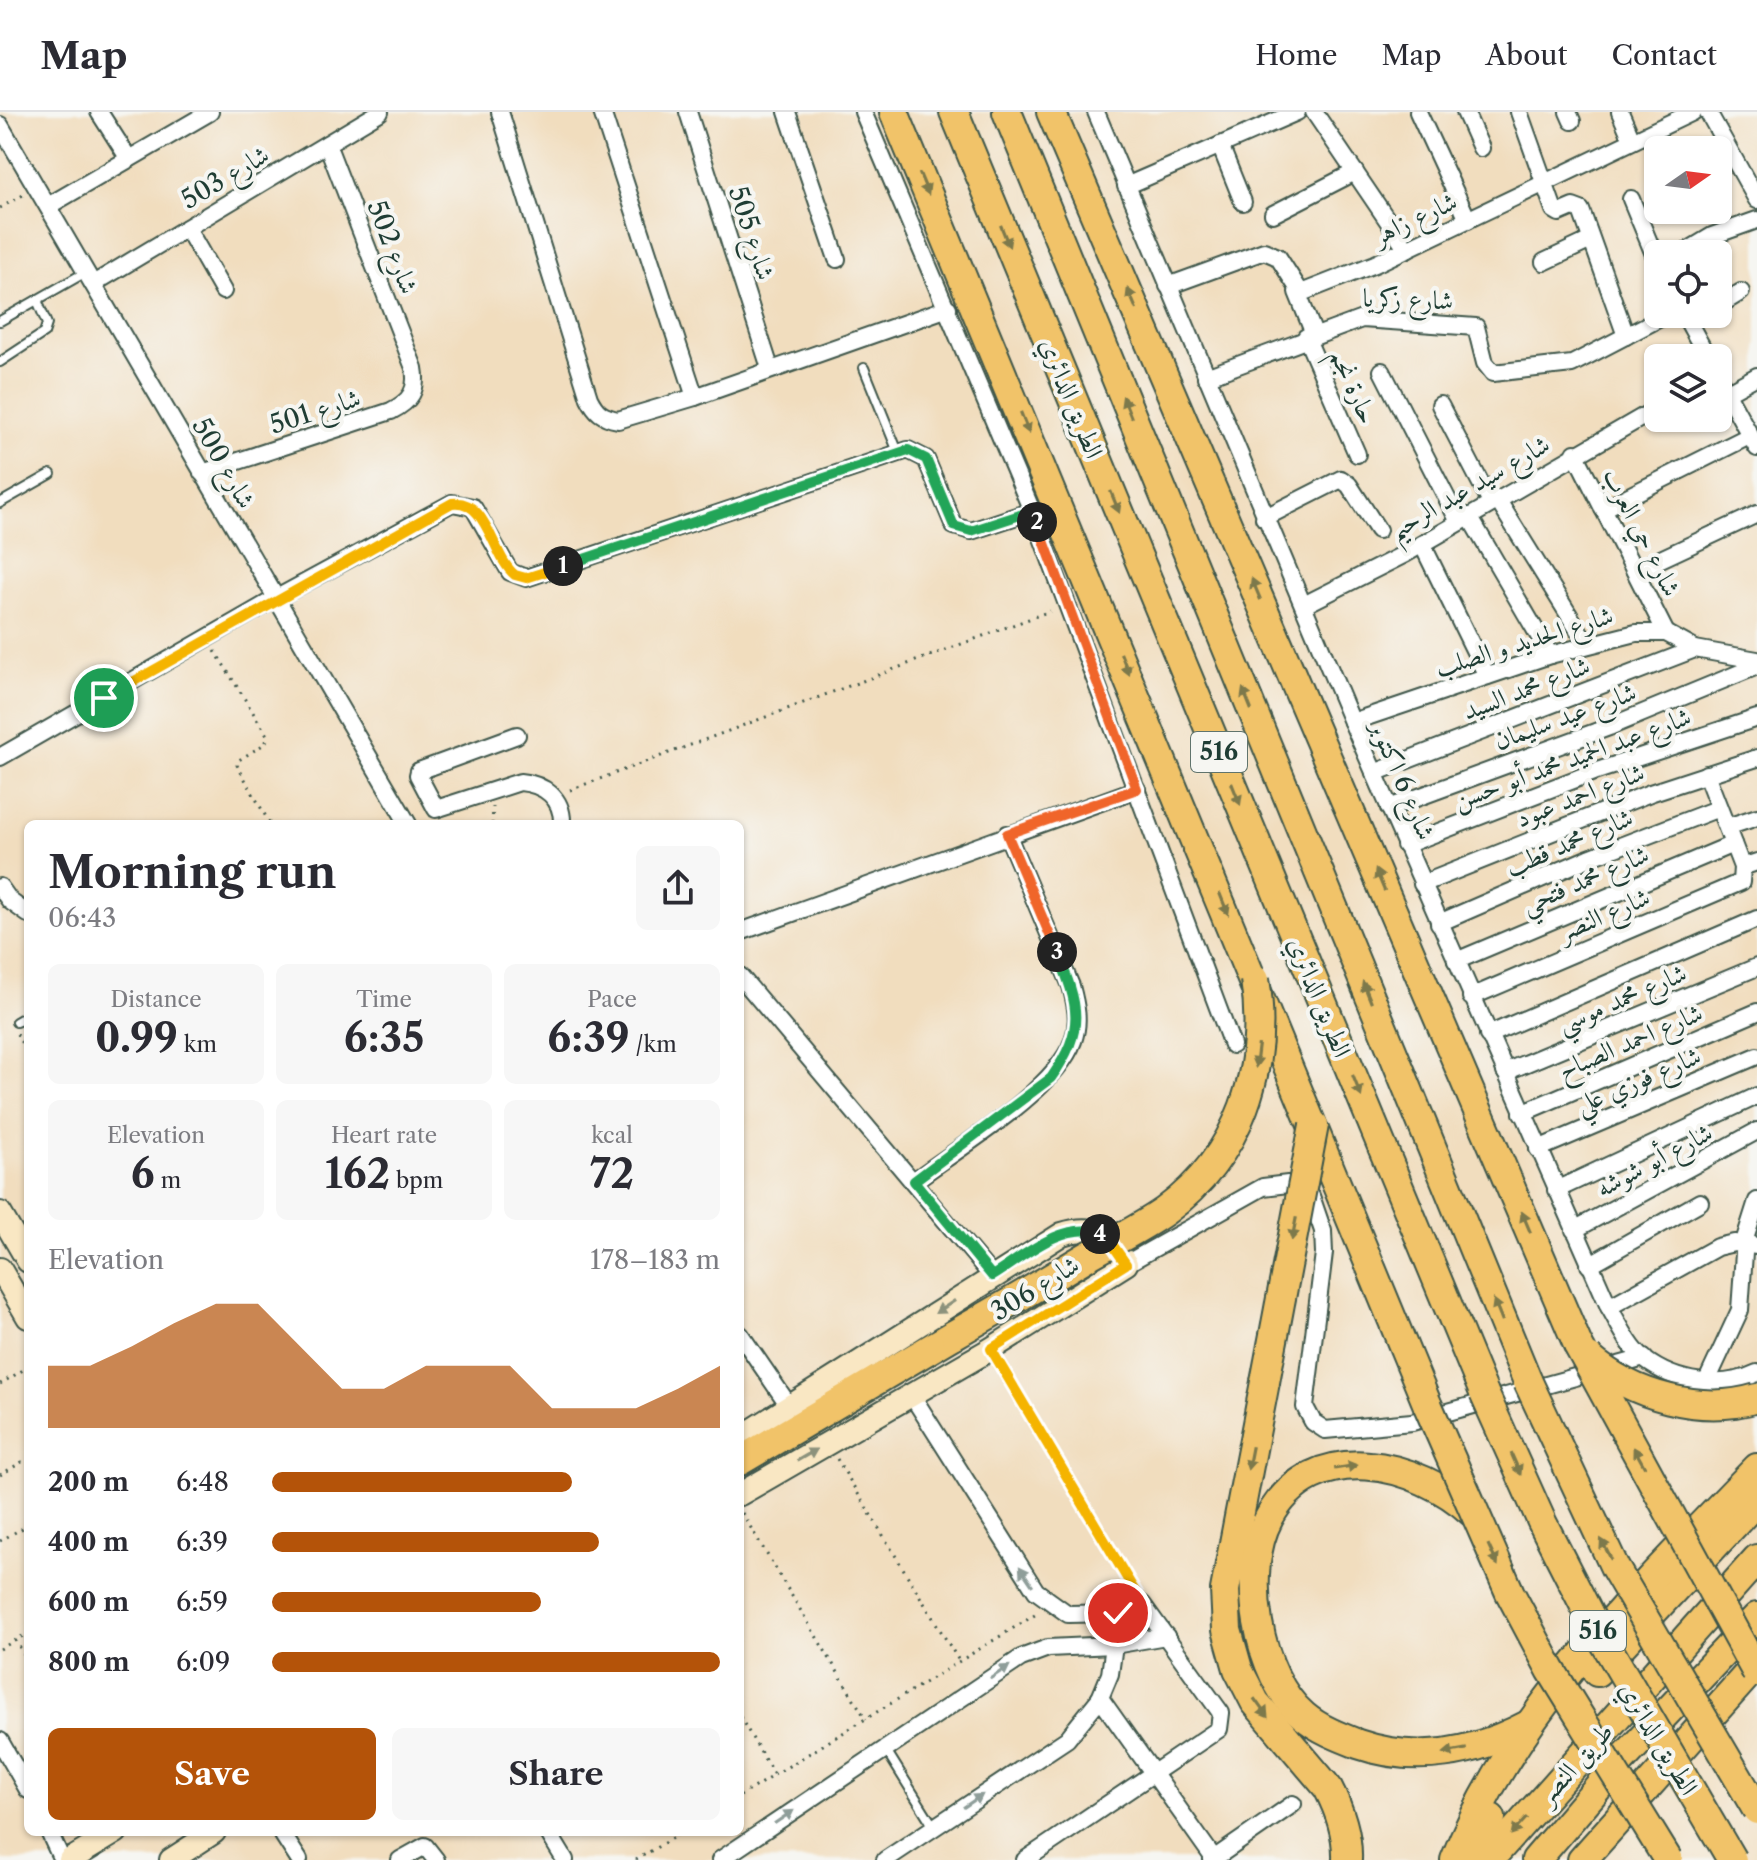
<!DOCTYPE html>
<html lang="en">
<head>
<meta charset="utf-8">
<style>
  :root { --surface:#fff; --page:#f7f7f7; --text:#2b2b33; --muted:#7c7c81; --line:#e1e1e2; --accent:#b45309 }
  body { margin:0; font-family:"Libre Caslon Text",Amiri,serif; background:var(--page); color:var(--text); height:100vh; display:flex; flex-direction:column; font-size:30px; white-space:nowrap }
  * { box-sizing:border-box; margin:0 }
  p { font-size:26px; color:var(--muted) }
  .icon { flex:none; width:44px; height:44px; fill:none; stroke:currentColor; stroke-width:2; stroke-linecap:round; stroke-linejoin:round }
  .map { position:relative; flex:1; overflow:hidden }
  .panel { position:absolute; left:24px; top:708px; width:720px; height:1016px; display:flex; flex-direction:column; background:var(--surface); border-radius:12px; box-shadow:0 2px 6px #0004 }
  .panel>* { flex:none }
  .needle { width:52px; rotate:76deg }
  .controls { position:absolute; left:1644px; top:24px; display:grid; gap:16px }
  .controls a { display:grid; place-items:center; width:88px; height:88px; border-radius:12px; background:var(--surface); box-shadow:0 2px 6px #0004; font-size:40px }
  .pin { position:absolute; display:grid; place-items:center; width:68px; height:68px; color:#fff; margin:-34px; border:4px solid #fff; border-radius:50%; box-shadow:0 2px 8px #0007 }
  .km { position:absolute; width:40px; height:40px; margin:-20px; border-radius:50%; background:#222; color:#fff; font-size:22px; line-height:40px; text-align:center }
  .round { display:grid; place-items:center; flex:none; width:84px; height:84px; border-radius:12px; background:var(--page) }
  .overview { display:flex; align-items:center; justify-content:space-between; height:136px; padding:0 24px }
  h1 { font-size:44px; font-weight:700; line-height:60px }
  .metrics { display:grid; grid-template-columns:repeat(3,1fr); gap:12px; height:136px; padding:8px 24px }
  .metrics div { display:grid; align-content:center; border-radius:12px; background:var(--page); text-align:center }
  .metrics b { font-size:40px; font-weight:700 }
  .metrics small { font-size:22px; font-weight:400 }
  .metrics p { font-size:22px }
  .chart { height:224px; padding:16px 24px }
  .chart p { display:flex; justify-content:space-between }
  .chart svg { width:100%; height:144px; margin-top:8px; fill:var(--accent); opacity:.7 }
  .primary-button { display:flex; gap:16px; margin-top:auto; padding:16px 24px }
  .primary-button a { flex:1; height:92px; border-radius:12px; background:var(--accent); color:#fff; font-size:32px; font-weight:700; line-height:92px; text-align:center }
  .primary-button a+a { background:var(--page); color:var(--text) }
  ul { padding:0 24px; list-style:none; font-size:26px }
  li { display:grid; grid-template-columns:128px 96px 1fr; align-items:center; height:60px }
  li i { height:20px; border-radius:10px; background:var(--accent) }
  header { display:flex; align-items:center; gap:48px; box-sizing:border-box; height:112px; padding:0 40px; background:var(--surface); border-bottom:2px solid var(--line) }
  header strong { font-size:38px }
  nav { display:flex; gap:44px; margin-inline-start:auto; font-size:28px }
  .map>svg:first-child { display:block }
  .lines { fill:none; stroke-linecap:round; stroke-linejoin:round }
  .lane-casing { stroke:#3e5549; stroke-width:12 }
  .street-casing { stroke:#3e5549; stroke-width:20 }
  .secondary-casing { stroke:#3e5549; stroke-width:26 }
  .highway-casing { stroke:#3e5549; stroke-width:32 }
  .path { stroke:#3e5549; stroke-width:3; stroke-dasharray:2 6; stroke-linecap:butt }
  .lane { stroke:#fff; stroke-width:8 }
  .street { stroke:#fff; stroke-width:16 }
  .secondary { stroke:#f9e7c3; stroke-width:22 }
  .highway { stroke:#f1c369; stroke-width:28 }
  .highway-bridge-casing { stroke:#3e5549; stroke-width:32; stroke-linecap:butt }
  .highway-bridge { stroke:#f1c369; stroke-width:28 }
  .oneway { fill:#7d794c }
  .oneway2 { fill:#8c927c }
  .oneway3 { fill:#8f9e9a }
  .split-1-casing { stroke:#fff; stroke-width:16 }
  .split-2-casing { stroke:#fff; stroke-width:16 }
  .split-3-casing { stroke:#fff; stroke-width:16 }
  .split-4-casing { stroke:#fff; stroke-width:16 }
  .split-5-casing { stroke:#fff; stroke-width:16 }
  .split-1 { stroke:#f5b400; stroke-width:10 }
  .split-2 { stroke:#22a559; stroke-width:10 }
  .split-3 { stroke:#f0652b; stroke-width:10 }
  .split-4 { stroke:#22a559; stroke-width:10 }
  .split-5 { stroke:#f5b400; stroke-width:10 }
  .labels { text-anchor:middle; stroke-width:8; stroke-linejoin:round; paint-order:stroke }
  .shield { fill:#f6f6f2; stroke:#60746d; stroke-width:2 }
  .shield-label { font-size:24px; font-weight:bold; fill:#1f3d34 }
  .street-label { font-size:26px; fill:#1f3d34; stroke:#f6f6f2 }
</style>
</head>
<body>
<header>
<strong>Map</strong>
<nav><a>Home</a><a>Map</a><a>About</a><a>Contact</a></nav>
</header>
<div class="map">
<svg width="1757" height="1748" viewBox="0 0 1757 1748">
  <rect width="100%" height="100%" fill="#f6f6f2"/>
  <filter id="ink" filterUnits="userSpaceOnUse"><feTurbulence type="fractalNoise" baseFrequency=".0125" numOctaves="2"/><feDisplacementMap in="SourceGraphic" scale="16" xChannelSelector="R" yChannelSelector="G"/><feConvolveMatrix kernelMatrix="1 2 1 2 8 2 1 2 1" color-interpolation-filters="sRGB"/></filter>
  <filter id="wash" filterUnits="userSpaceOnUse"><feTurbulence type="fractalNoise" baseFrequency=".006" numOctaves="4" result="noise"/><feDisplacementMap in="SourceGraphic" scale="32" xChannelSelector="R" yChannelSelector="G"/><feGaussianBlur stdDeviation="1.8" result="paint"/><feColorMatrix in="noise" values="0 0 0 0 0 0 0 0 0 0 0 0 0 0 0 0 0 1.4 0 .05"/><feComposite in="paint" operator="in"/></filter>
  <g filter="url(#wash)">
    <rect width="100%" height="100%" fill="#f1ddbe"/>
  </g>
  <g filter="url(#ink)">
    <g class="lines">
      <g class="lane-casing">
        <g id="lane">
          <polyline points="0,209 86,160"/>
          <polyline points="0,250 44,221 47,212 37,188"/>
          <polyline points="864,256 898,340"/>
          <polyline points="0,391 51,362"/>
          <polyline points="16,910 28,903"/>
          <polyline points="886,1638 934,1715"/>
        </g>
      </g>
      <g class="street-casing">
        <g id="street">
          <polyline points="99,0 129,47"/>
          <path d="M 500,0 L 589,286 C 596,300 602,305 618,308 L 695,285 L 948,196"/>
          <polyline points="602,0 695,285"/>
          <polyline points="688,0 770,256"/>
          <polyline points="787,0 837,147"/>
          <polyline points="863,0 1032,399 1232,933"/>
          <path d="M 1096,0 L 1352,610 L 1609,1195 C 1619,1212 1629,1235 1644,1247 C 1675,1271 1722,1278 1757,1261"/>
          <polyline points="1314,0 1407,137"/>
          <polyline points="1418,0 1468,108"/>
          <polyline points="1465,0 1481,36"/>
          <polyline points="1519,0 1554,98 1559,101 1573,95 1581,98 1626,224"/>
          <polyline points="1568,0 1572,9"/>
          <polyline points="1620,0 1632,28"/>
          <polyline points="1708,0 1757,88"/>
          <polyline points="0,13 408,712"/>
          <polyline points="1220,33 1243,90"/>
          <polyline points="1126,74 1297,0"/>
          <polyline points="1631,87 1658,152"/>
          <polyline points="48,94 210,0"/>
          <polyline points="1273,102 1355,60"/>
          <polyline points="187,116 223,179"/>
          <polyline points="1682,142 1712,124 1757,108"/>
          <polyline points="1544,150 1591,128"/>
          <polyline points="93,172 380,0"/>
          <polyline points="1168,174 1264,139 1278,145 1301,181 1375,152 1693,0"/>
          <polyline points="1297,180 1314,222"/>
          <polyline points="1718,194 1741,180"/>
          <polyline points="1684,202 1708,246"/>
          <polyline points="1306,225 1357,342"/>
          <polyline points="1382,259 1459,410"/>
          <polyline points="1206,265 1362,207 1476,215 1485,251 1493,261 1572,252 1668,202"/>
          <polyline points="1718,265 1757,336"/>
          <polyline points="1726,281 1757,264"/>
          <polyline points="1440,293 1491,391"/>
          <polyline points="1575,341 1666,521"/>
          <path d="M 202,361 L 391,299 C 411,289 418,278 414,256 L 327,32"/>
          <polyline points="1497,387 1587,532"/>
          <polyline points="1603,397 1749,324"/>
          <polyline points="1469,404 1550,543"/>
          <polyline points="1264,406 1341,367 1349,373 1378,418"/>
          <polyline points="1422,432 1487,564"/>
          <polyline points="1635,459 1757,402"/>
          <polyline points="1304,493 1405,442 1658,296"/>
          <polyline points="1352,610 1550,543 1636,521 1666,521 1695,537 1757,548"/>
          <path d="M 517,623 L 419,659 L 418,663 L 436,697 L 520,670 C 544,672 563,686 562,712"/>
          <polyline points="0,645 275,487 452,391 473,395 510,460 526,466 908,338 926,347 954,414 971,419 1032,399"/>
          <polyline points="1374,661 1695,537"/>
          <polyline points="1389,696 1609,615 1757,554"/>
          <polyline points="1727,715 1757,705"/>
          <polyline points="1405,733 1594,660 1757,606"/>
          <polyline points="1742,755 1757,750"/>
          <polyline points="1422,772 1650,681 1757,646"/>
          <polyline points="0,775 10,789 28,802"/>
          <polyline points="1439,811 1589,746 1719,696"/>
          <polyline points="740,820 1137,677"/>
          <polyline points="1456,849 1733,732"/>
          <polyline points="740,864 992,1164"/>
          <polyline points="1471,885 1741,770 1742,755 1706,662"/>
          <polyline points="1488,923 1757,807"/>
          <polyline points="1505,960 1757,855"/>
          <polyline points="1522,1001 1757,900"/>
          <polyline points="1538,1037 1757,944"/>
          <path d="M 914,1069 C 958,1036 1055,979 1073,929 C 1080,910 1076,893 1071,874 L 1007,722"/>
          <polyline points="1556,1078 1757,984"/>
          <polyline points="1574,1118 1757,1019"/>
          <polyline points="1126,1152 1263,1075 1288,1072 1311,1084 1323,1119 1324,1141 1305,1295 1313,1310 1325,1318 1412,1310 1644,1246"/>
          <polyline points="1589,1153 1700,1090"/>
          <polyline points="1609,1195 1717,1135 1734,1131 1757,1134"/>
          <polyline points="740,1222 790,1295"/>
          <polyline points="1706,1271 1740,1198 1745,1127 1757,1089"/>
          <polyline points="911,1282 1036,1479 1068,1502 1118,1501 1143,1493 1221,1601 1219,1617 1025,1748"/>
          <polyline points="1100,1586 1215,1748"/>
          <polyline points="0,1629 28,1678"/>
          <polyline points="49,1720 62,1748"/>
          <polyline points="281,1720 299,1748"/>
          <polyline points="548,1720 565,1748"/>
          <polyline points="400,1748 425,1734 436,1748"/>
          <polyline points="720,1748 1021,1546 1048,1536 1114,1533 1166,1524"/>
          <polyline points="885,1748 1067,1627 1100,1586 1110,1562 1114,1533"/>
          <polyline points="1212,1748 1293,1692"/>
        </g>
      </g>
      <g class="secondary-casing">
        <g id="secondary">
          <polyline points="0,1101 28,1149"/>
          <polyline points="0,1157 28,1205"/>
          <path d="M 740,1326 L 1062,1122 C 1098,1111 1107,1124 1126,1152 L 991,1237 L 740,1382"/>
          <polyline points="70,1748 116,1720"/>
          <polyline points="171,1748 214,1720"/>
        </g>
      </g>
      <g class="highway-casing">
        <g id="highway">
          <polyline points="894,0 1428,1294"/>
          <polyline points="954,0 1484,1281"/>
          <polyline points="1007,0 1528,1270"/>
          <polyline points="1051,0 1578,1233"/>
          <path d="M 1265,1270 L 1225,1478 L 1227,1518 L 1238,1557 L 1255,1590 L 1328,1676 C 1340,1699 1348,1722 1347,1748"/>
          <polyline points="740,1349 955,1222"/>
          <path d="M 1473,1401 C 1418,1350 1313,1324 1269,1406 C 1240,1459 1257,1565 1304,1604 C 1319,1617 1340,1625 1358,1632 C 1416,1652 1475,1641 1528,1613"/>
          <polyline points="1597,1560 1757,1388"/>
          <path d="M 1455,1748 C 1515,1596 1645,1472 1757,1356"/>
          <polyline points="1478,1748 1491,1706"/>
          <polyline points="1489,1748 1757,1447"/>
          <polyline points="1536,1748 1617,1653 1757,1505"/>
          <polyline points="1582,1748 1757,1552"/>
        </g>
      </g>
      <g class="path">
        <polyline points="0,96 23,83"/>
        <polyline points="215,539 267,623 266,631 239,648 237,653 270,712"/>
        <polyline points="570,678 1050,499"/>
        <polyline points="492,712 493,695"/>
        <polyline points="17,922 28,944"/>
        <polyline points="1000,1253 1135,1480"/>
        <polyline points="0,1272 28,1255"/>
        <polyline points="837,1347 959,1549"/>
        <polyline points="0,1363 22,1350 28,1352"/>
        <polyline points="742,1401 866,1607"/>
        <polyline points="0,1429 28,1413"/>
        <polyline points="15,1528 28,1549"/>
        <polyline points="0,1537 28,1521"/>
        <polyline points="740,1605 774,1663"/>
        <polyline points="740,1684 1038,1501"/>
        <polyline points="636,1748 682,1720"/>
      </g>
      <use href="#lane" class="lane"/>
      <use href="#street" class="street"/>
      <use href="#secondary" class="secondary"/>
      <use href="#highway" class="highway"/>
      <g class="highway-bridge-casing">
        <g id="highway-bridge">
          <path d="M 955,1222 C 999,1197 1043,1171 1086,1145 C 1112,1130 1141,1116 1165,1099 C 1240,1044 1269,956 1255,867"/>
          <polyline points="1578,1233 1757,1561"/>
          <path d="M 1589,1246 C 1632,1284 1702,1303 1757,1286"/>
          <polyline points="1265,1270 1314,1013"/>
          <polyline points="1528,1270 1615,1456 1757,1698"/>
          <polyline points="1484,1281 1542,1410 1595,1514 1732,1748"/>
          <polyline points="1428,1294 1510,1481 1551,1558 1668,1748"/>
        </g>
      </g>
      <use href="#highway-bridge" class="highway-bridge"/>
    </g>
    <defs><path id="oneway-solid" d="M-6-.8H1V-3.2L6.5 0L1 3.2V.8H-6Z" transform="scale(2)"/></defs>
    <g class="oneway">
      <use href="#oneway-solid" transform="translate(924 72) rotate(67)"/>
      <use href="#oneway-solid" transform="translate(1005 124) rotate(68)"/>
      <use href="#oneway-solid" transform="translate(1132 187) rotate(-113)"/>
      <use href="#oneway-solid" transform="translate(1127 295) rotate(-112)"/>
      <use href="#oneway-solid" transform="translate(1025 311) rotate(68)"/>
      <use href="#oneway-solid" transform="translate(1115 390) rotate(68)"/>
      <use href="#oneway-solid" transform="translate(1256 477) rotate(-113)"/>
      <use href="#oneway-solid" transform="translate(1125 552) rotate(68)"/>
      <use href="#oneway-solid" transform="translate(1247 587) rotate(-112)"/>
      <use href="#oneway-solid" transform="translate(1236 682) rotate(68)"/>
      <use href="#oneway-solid" transform="translate(1380 768) rotate(-113)"/>
      <use href="#oneway-solid" transform="translate(1224 792) rotate(68)"/>
      <use href="#oneway-solid" transform="translate(1367 880) rotate(-112)"/>
      <use href="#oneway-solid" transform="translate(1257 944) rotate(97)"/>
      <use href="#oneway-solid" transform="translate(1357 974) rotate(68)"/>
      <use href="#oneway-solid" transform="translate(1526 1110) rotate(-113)"/>
      <use href="#oneway-solid" transform="translate(1294 1117) rotate(101)"/>
      <use href="#oneway-solid" transform="translate(1498 1198) rotate(-112)"/>
      <use href="#oneway-solid" transform="translate(1639 1345) rotate(-119)"/>
      <use href="#oneway-solid" transform="translate(1250 1346) rotate(101)"/>
      <use href="#oneway-solid" transform="translate(1516 1352) rotate(66)"/>
      <use href="#oneway-solid" transform="translate(1346 1355) rotate(-9)"/>
      <use href="#oneway-solid" transform="translate(1606 1437) rotate(-117)"/>
      <use href="#oneway-solid" transform="translate(1493 1443) rotate(65)"/>
      <use href="#oneway-solid" transform="translate(1261 1596) rotate(54)"/>
      <use href="#oneway-solid" transform="translate(1455 1639) rotate(170)"/>
      <use href="#oneway-solid" transform="translate(1519 1714) rotate(132)"/>
    </g>
    <g class="oneway2">
      <use href="#oneway-solid" transform="translate(945 1195) rotate(147)"/>
      <use href="#oneway-solid" transform="translate(807 1343) rotate(-30)"/>
    </g>
    <g class="oneway3">
      <use href="#oneway-solid" transform="translate(1026 1464) rotate(-124)"/>
      <use href="#oneway-solid" transform="translate(1000 1560) rotate(-34)"/>
      <use href="#oneway-solid" transform="translate(973 1689) rotate(-34)"/>
      <use href="#oneway-solid" transform="translate(784 1705) rotate(-34)"/>
    </g>
  </g>
  <g class="lines" filter="url(#ink)">
    <g class="split-1-casing">
      <path id="split-1" d="M 104,586 L 452,391 C 488,386 492,445 515,463 L 526,466 L 563,454"/>
    </g>
    <g class="split-2-casing">
      <polyline id="split-2" points="563,454 908,338 926,347 954,414 971,419 1032,399 1037,410"/>
    </g>
    <g class="split-3-casing">
      <polyline id="split-3" points="1037,410 1137,677 1007,722 1057,840"/>
    </g>
    <g class="split-4-casing">
      <path id="split-4" d="M 1057,840 C 1079,894 1086,916 1051,966 L 914,1069 L 992,1164 C 1020,1147 1066,1106 1100,1122"/>
    </g>
    <g class="split-5-casing">
      <polyline id="split-5" points="1100,1122 1108,1126 1126,1152 991,1237 1143,1493 1118,1501"/>
    </g>
    <use href="#split-1" class="split-1"/>
    <use href="#split-2" class="split-2"/>
    <use href="#split-3" class="split-3"/>
    <use href="#split-4" class="split-4"/>
    <use href="#split-5" class="split-5"/>
  </g>
  <g class="labels">
    <g class="shield">
      <rect x="1191" y="620" width="56" height="40" rx="6"/>
      <rect x="1570" y="1499" width="56" height="40" rx="6"/>
    </g>
    <g class="shield-label">
      <text x="1219" y="648">516</text>
      <text x="1598" y="1527">516</text>
    </g>
    <g class="street-label">
      <text transform="translate(225 65) rotate(-31)" y="9">شارع 503</text>
      <text transform="translate(1415 106) rotate(-25)" y="9">شارع زاهر</text>
      <text transform="translate(752 121) rotate(72)" y="9">شارع 505</text>
      <text transform="translate(393 135) rotate(69)" y="9">شارع 502</text>
      <text transform="translate(1408 187) rotate(2)" y="9">شارع زكريا</text>
      <text transform="translate(1354 274) rotate(66)" y="9">حارة نجم</text>
      <text transform="translate(1072 286) rotate(68)" y="9">الطريق الدائري</text>
      <text transform="translate(315 299) rotate(-18)" y="9">شارع 501</text>
      <text transform="translate(224 351) rotate(60)" y="9">شارع 500</text>
      <text transform="translate(1469 375) rotate(-30)" y="9">شارع سيد عبد الرحيم</text>
      <text transform="translate(1642 420) rotate(63)" y="9">شارع حي العرب</text>
      <text transform="translate(1524 529) rotate(-17)" y="9">شارع الحديد و الصلب</text>
      <text transform="translate(1526 576) rotate(-21)" y="9">شارع محمد السيد</text>
      <text transform="translate(1565 604) rotate(-20)" y="9">شارع عيد سليمان</text>
      <text transform="translate(1572 646) rotate(-20)" y="9">شارع عبد الحميد محمد أبو حسن</text>
      <text transform="translate(1403 668) rotate(67)" y="9">شارع 6 اكتوبر</text>
      <text transform="translate(1580 683) rotate(-21)" y="9">شارع احمد عبود</text>
      <text transform="translate(1569 730) rotate(-23)" y="9">شارع محمد قطب</text>
      <text transform="translate(1585 767) rotate(-23)" y="9">شارع محمد فتحي</text>
      <text transform="translate(1604 802) rotate(-23)" y="9">شارع النصر</text>
      <text transform="translate(1320 885) rotate(68)" y="9">الطريق الدائري</text>
      <text transform="translate(1622 886) rotate(-23)" y="9">شارع محمد موسي</text>
      <text transform="translate(1630 929) rotate(-23)" y="9">شارع احمد الصباح</text>
      <text transform="translate(1638 968) rotate(-23)" y="9">شارع فوزي علي</text>
      <text transform="translate(1654 1048) rotate(-28)" y="9">شارع أبو شوشه</text>
      <text transform="translate(1035 1176) rotate(-32)" y="9">شارع 306</text>
      <text transform="translate(1659 1626) rotate(59)" y="9">الطريق الدائري</text>
      <text transform="translate(1575 1651) rotate(-48)" y="9">طريق النصر</text>
    </g>
  </g>
</svg>
<div class="controls">
<a><svg class="needle" viewBox="-14 -14 28 28"><path d="M0-13l5 13h-10z" fill="#e53935"/><path d="M0 13l5-13h-10z" fill="#7c7c81"/></svg></a>
<a><svg class="icon" aria-label="locate" viewBox="0 0 24 24"><circle cx="12" cy="12" r="6"/><path d="M12 2v4M12 18v4M2 12h4M18 12h4"/></svg></a>
<a><svg class="icon" aria-label="layers" viewBox="0 0 24 24"><path d="M12 4l9 5-9 5-9-5zM3 14l9 5 9-5"/></svg></a>
</div>
<div class="pin" style="left:104px;top:586px;background:#1e9e55"><svg class="icon" aria-label="arrive" viewBox="0 0 24 24"><path d="M6 21V4h12l-3 4 3 4H6"/></svg></div>
<div class="pin" style="left:1118px;top:1501px;background:#d93025"><svg class="icon" aria-label="check" viewBox="0 0 24 24"><path d="M5 12l5 5 9-10"/></svg></div>
<b class="km" style="left:563px;top:454px">1</b>
<b class="km" style="left:1037px;top:410px">2</b>
<b class="km" style="left:1057px;top:840px">3</b>
<b class="km" style="left:1100px;top:1122px">4</b>
<section class="panel">
<div class="overview"><div><h1>Morning run</h1><p>06:43</p></div><a class="round"><svg class="icon" aria-label="share" viewBox="0 0 24 24"><path d="M12 15V3M7 8l5-5 5 5M5 13v7h14v-7"/></svg></a></div>
<div class="metrics">
<div><p>Distance</p><b>0.99<small> km</small></b></div>
<div><p>Time</p><b>6:35</b></div>
<div><p>Pace</p><b>6:39<small> /km</small></b></div>
</div>
<div class="metrics">
<div><p>Elevation</p><b>6<small> m</small></b></div>
<div><p>Heart rate</p><b>162<small> bpm</small></b></div>
<div><p>kcal</p><b>72</b></div>
</div>
<div class="chart"><p><span>Elevation</span>178–183 m</p>
<svg viewBox="0 0 160 44" preserveAspectRatio="none"><path d="M0 44V25L10 25L20 19L30 12L40 6L50 6L60 19L70 32L80 32L90 25L100 25L110 25L120 38L130 38L140 38L150 32L160 25V44z"/></svg>
</div>
<ul>
<li><b>200 m</b>6:48<i style="width:67%"></i></li>
<li><b>400 m</b>6:39<i style="width:73%"></i></li>
<li><b>600 m</b>6:59<i style="width:60%"></i></li>
<li><b>800 m</b>6:09<i style="width:100%"></i></li>
</ul>
<div class="primary-button"><a>Save</a><a>Share</a></div>
</section>
</div>
</body>
</html>
